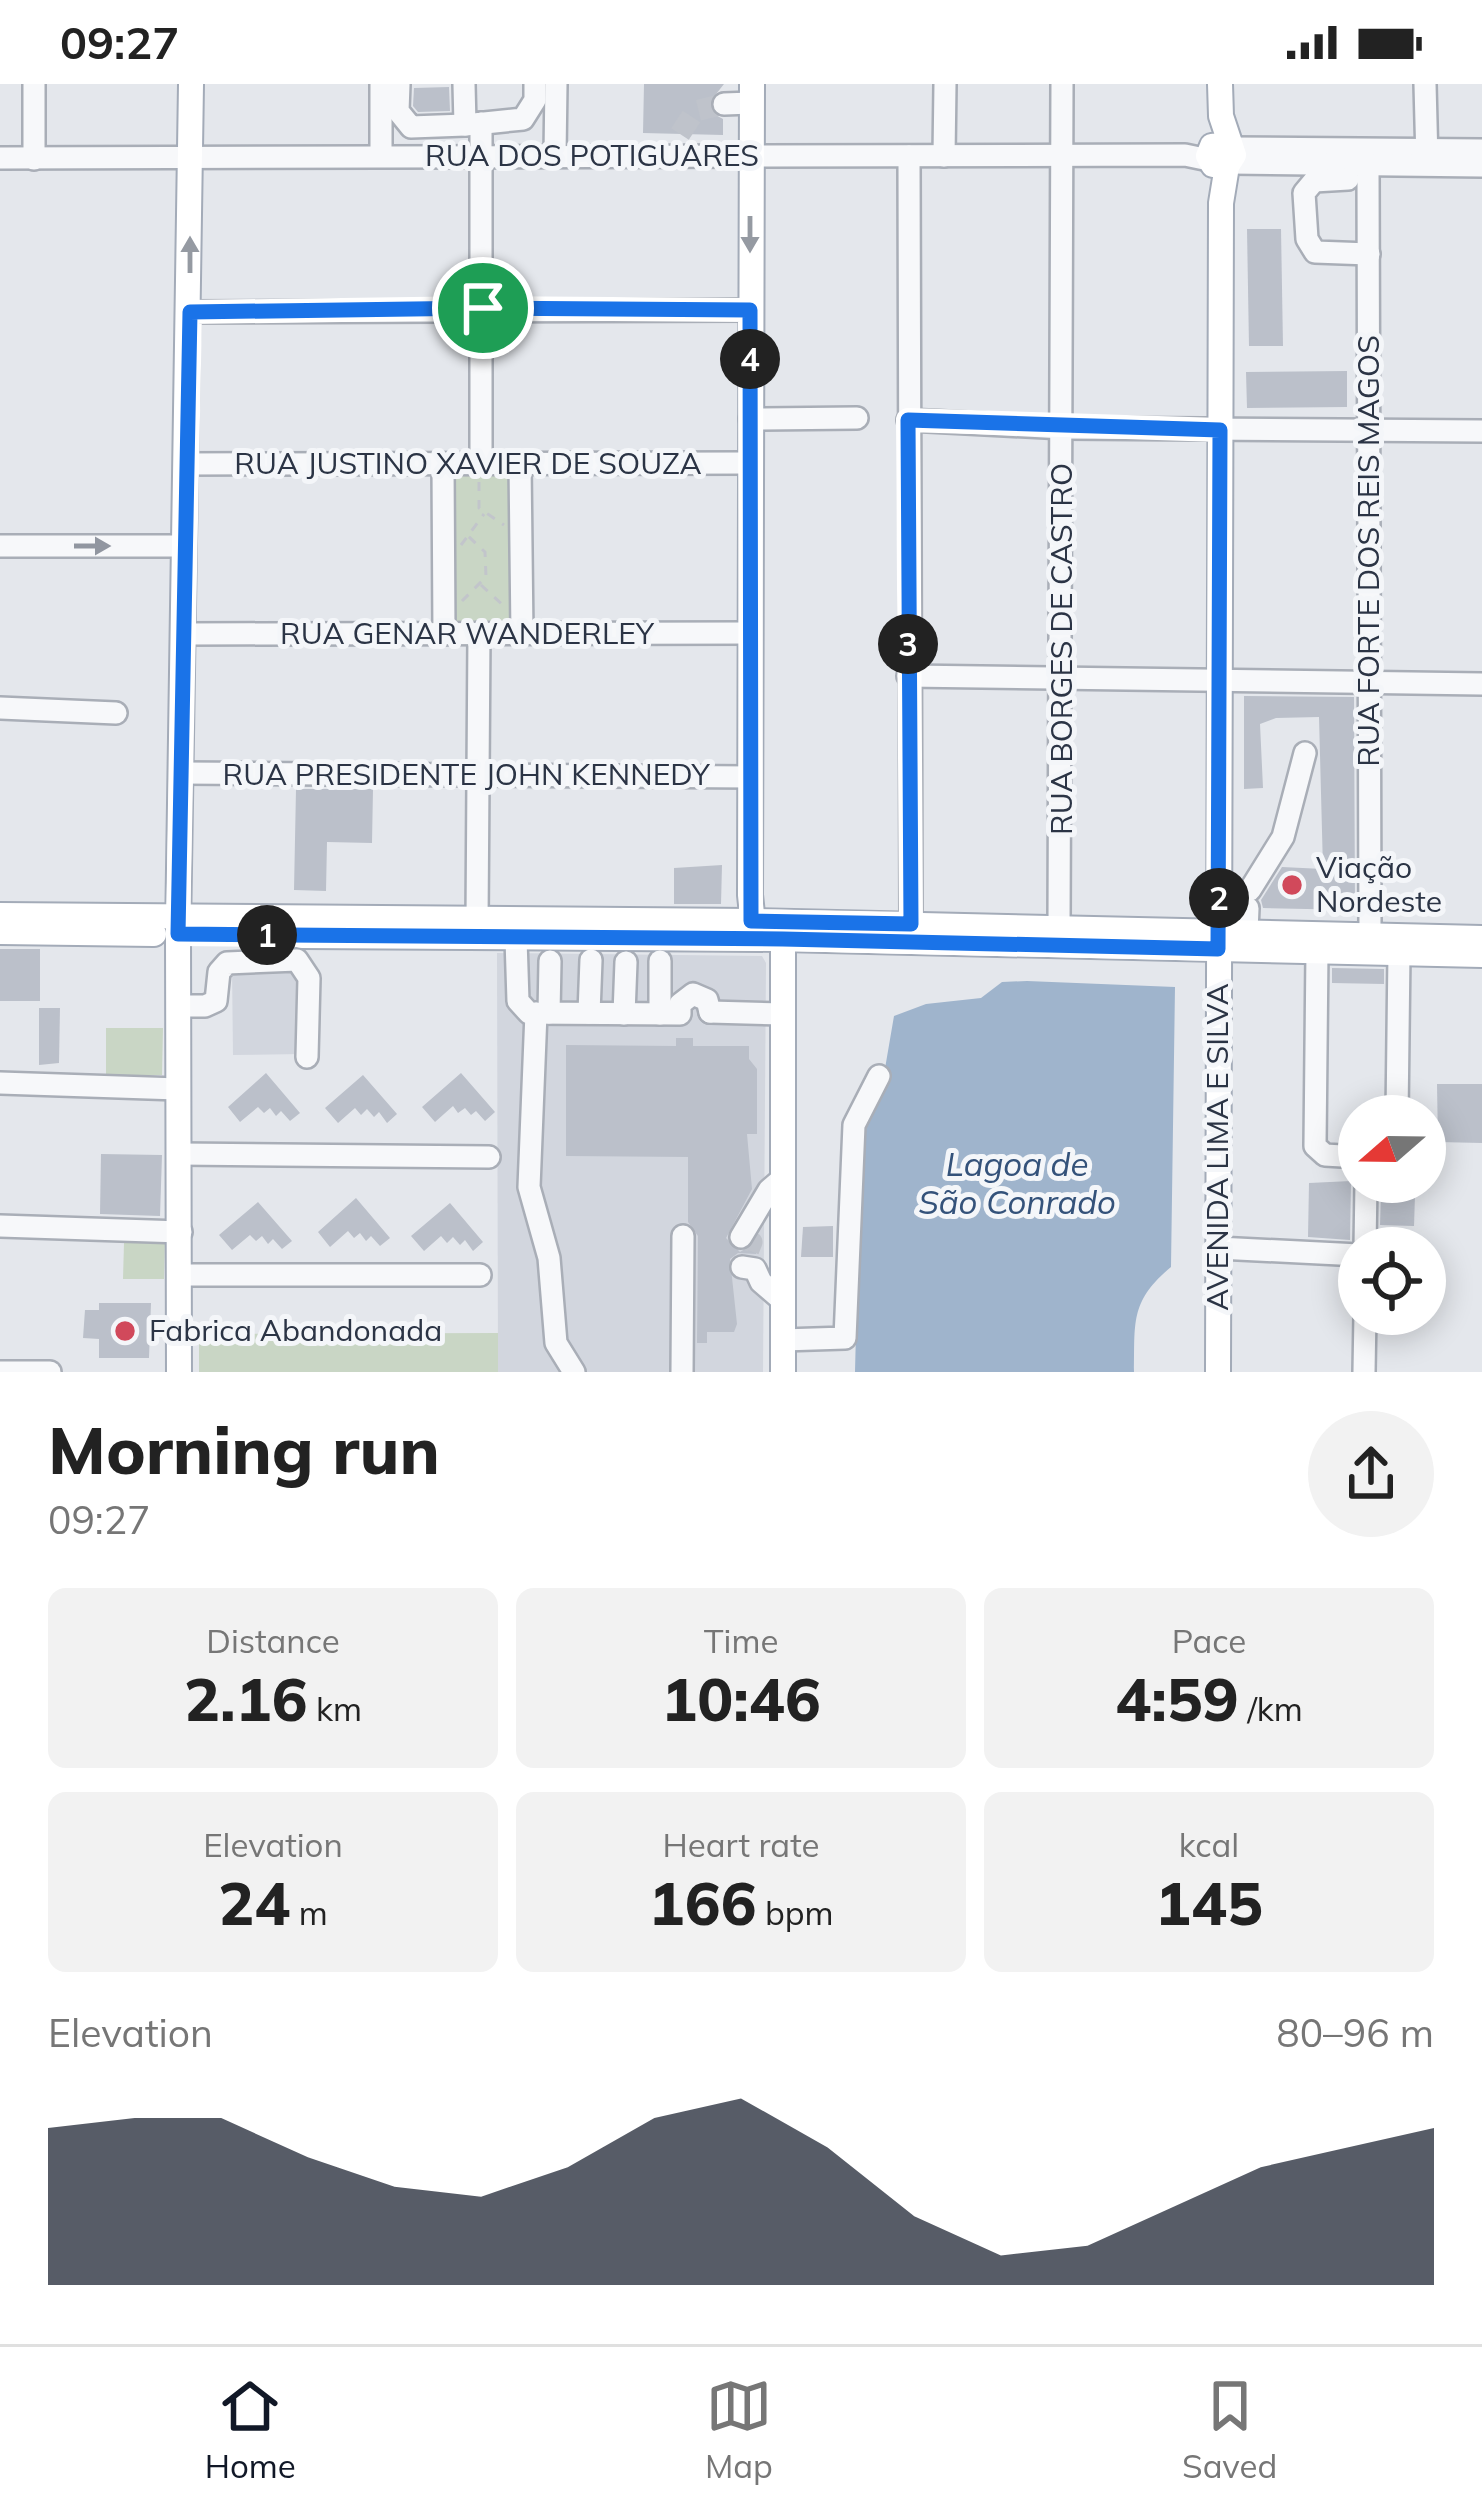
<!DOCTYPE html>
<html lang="en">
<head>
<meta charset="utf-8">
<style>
  :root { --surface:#fff; --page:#f2f2f2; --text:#222; --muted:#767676; --line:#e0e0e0; --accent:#111827 }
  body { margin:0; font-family:Mulish,sans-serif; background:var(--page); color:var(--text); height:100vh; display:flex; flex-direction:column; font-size:45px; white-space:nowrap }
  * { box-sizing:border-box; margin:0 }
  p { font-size:39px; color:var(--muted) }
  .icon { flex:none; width:66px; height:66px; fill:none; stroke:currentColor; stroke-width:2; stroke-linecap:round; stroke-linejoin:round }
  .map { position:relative; height:1288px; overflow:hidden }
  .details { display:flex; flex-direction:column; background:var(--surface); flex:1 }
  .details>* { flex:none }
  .needle { width:78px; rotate:250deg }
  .buttons { position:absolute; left:1338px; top:1011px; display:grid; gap:24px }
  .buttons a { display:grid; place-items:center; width:108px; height:108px; border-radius:50%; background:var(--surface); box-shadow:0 6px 30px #0003; font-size:60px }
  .pin { position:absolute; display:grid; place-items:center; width:102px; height:102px; color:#fff; margin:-51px; border:6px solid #fff; border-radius:50%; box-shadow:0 3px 12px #0007 }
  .km { position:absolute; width:60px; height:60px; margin:-30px; border-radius:50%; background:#222; color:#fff; font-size:33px; line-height:60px; text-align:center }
  .round { display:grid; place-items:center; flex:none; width:126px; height:126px; border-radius:63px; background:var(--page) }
  .overview { display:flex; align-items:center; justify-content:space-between; height:204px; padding:0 48px }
  h1 { font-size:66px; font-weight:800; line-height:90px }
  .figures { display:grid; grid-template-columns:repeat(3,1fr); gap:18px; height:204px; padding:12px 48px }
  .figures div { display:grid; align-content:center; border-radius:18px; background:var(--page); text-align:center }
  .figures b { font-size:60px; font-weight:800 }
  .figures small { font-size:33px; font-weight:400 }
  .figures p { font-size:33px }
  .chart { height:336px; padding:24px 48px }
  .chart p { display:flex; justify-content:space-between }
  .chart svg { width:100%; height:216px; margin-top:12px; fill:var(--accent); opacity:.7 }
  .status { display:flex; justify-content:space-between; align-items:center; height:84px; padding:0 60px; background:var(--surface); direction:ltr }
  .status svg { height:33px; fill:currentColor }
  .tab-bar { display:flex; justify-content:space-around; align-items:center; height:168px; border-top:3px solid var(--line); background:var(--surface); font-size:33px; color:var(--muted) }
  .tab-bar a { display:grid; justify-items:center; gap:6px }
  .tab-bar .selected { color:var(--accent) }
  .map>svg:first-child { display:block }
  .built { fill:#d2d6de }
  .green { fill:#c9d6c5 }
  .water { fill:#9fb4cc }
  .building { fill:#bbc0ca }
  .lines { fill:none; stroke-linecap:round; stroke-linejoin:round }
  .minor-tunnel { stroke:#bfc3cb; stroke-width:21; stroke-dasharray:21 10; stroke-linecap:butt }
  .minor-casing { stroke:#a9aeb7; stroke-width:26 }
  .major-casing { stroke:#a3abb8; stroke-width:28 }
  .path { stroke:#c2c5cb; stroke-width:3; stroke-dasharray:9 9; stroke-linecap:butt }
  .minor { stroke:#f7f8fa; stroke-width:21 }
  .major { stroke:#fff; stroke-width:24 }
  .oneway { fill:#959aa2 }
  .oneway2 { fill:#9196a0 }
  .route-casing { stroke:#fff; stroke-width:24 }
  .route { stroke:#1a73e8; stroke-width:15 }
  .poi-dot { fill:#d1495b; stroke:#f4f6f9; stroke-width:4.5 }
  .labels { text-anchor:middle; stroke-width:10; stroke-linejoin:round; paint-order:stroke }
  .street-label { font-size:30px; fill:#2b3445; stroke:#f4f6f9 }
  .poi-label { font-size:30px; fill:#2b3445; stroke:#f4f6f9; text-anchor:start }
  .water-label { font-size:33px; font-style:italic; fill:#34527a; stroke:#f4f6f9 }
</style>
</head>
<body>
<div class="status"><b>09:27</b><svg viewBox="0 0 49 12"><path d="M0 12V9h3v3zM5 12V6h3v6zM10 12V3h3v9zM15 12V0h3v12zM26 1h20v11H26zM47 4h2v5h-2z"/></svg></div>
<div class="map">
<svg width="1482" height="1288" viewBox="0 0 1482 1288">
  <rect width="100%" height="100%" fill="#e4e7ec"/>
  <g class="built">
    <polygon points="497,869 762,872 766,879 763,1288 498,1288"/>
    <polygon points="232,885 304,887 303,970 233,971"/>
  </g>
  <g class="green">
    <polygon points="511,389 511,546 449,546 448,391"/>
    <polygon points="106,944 163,944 162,991 106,991"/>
    <polygon points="165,1158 164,1195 123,1195 124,1159"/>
    <polygon points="498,1249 498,1288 199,1288 199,1250"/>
  </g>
  <path class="water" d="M 1027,897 L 1175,903 L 1171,1183 C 1130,1217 1135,1238 1134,1288 L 855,1288 L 861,1047 L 882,1002 L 894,932 L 926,920 L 981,914 L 1002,898 Z"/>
  <g class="building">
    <polygon points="644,0 724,0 709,19 712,29 723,35 723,51 643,49"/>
    <polygon points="449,3 450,27 418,28 413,22 414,4"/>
    <polygon points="1247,145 1281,145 1283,262 1249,262"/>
    <polygon points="1347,287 1347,323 1247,324 1246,288"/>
    <polygon points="1244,612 1354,613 1355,826 1263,824 1261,816 1282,783 1323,785 1319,633 1276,634 1260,640 1263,704 1244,705"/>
    <polygon points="296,705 373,705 372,759 327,758 326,807 294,806"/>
    <polygon points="722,781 721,820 674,820 674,784"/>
    <rect x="0" y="865" width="40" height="52"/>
    <polygon points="1332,884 1384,885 1384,900 1332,899"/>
    <polygon points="39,924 60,924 59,979 39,981"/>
    <polygon points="676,954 693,954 693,962 749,962 749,975 757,985 757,1050 747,1050 752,1105 726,1154 740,1168 756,1158 756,1170 738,1169 730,1175 737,1240 734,1248 707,1248 707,1259 697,1259 698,1152 688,1138 688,1073 566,1072 566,961 676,962"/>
    <polygon points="266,989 300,1029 290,1037 281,1027 276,1032 270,1024 264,1029 258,1023 240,1038 228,1023"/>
    <polygon points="461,989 495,1028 485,1037 476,1027 471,1031 465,1024 458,1029 453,1022 435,1038 422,1023"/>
    <polygon points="363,991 397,1030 387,1039 379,1028 374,1033 367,1025 361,1031 355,1024 338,1039 325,1024"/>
    <polygon points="1437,1000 1482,1000 1482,1059 1438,1058"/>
    <polygon points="101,1070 162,1071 160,1132 100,1130"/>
    <polygon points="1351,1097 1350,1156 1308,1153 1309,1099"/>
    <polygon points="1381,1109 1415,1110 1414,1142 1380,1141"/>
    <polygon points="356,1114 390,1154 380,1162 371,1152 366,1157 360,1149 354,1154 348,1147 330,1163 318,1148"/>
    <polygon points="258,1118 292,1157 282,1165 273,1155 268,1160 262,1152 256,1157 250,1151 232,1166 219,1151"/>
    <polygon points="450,1119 483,1158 473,1167 465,1156 460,1161 453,1153 447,1159 441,1152 424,1167 411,1152"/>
    <polygon points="833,1142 833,1173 801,1173 803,1143"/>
    <polygon points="99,1219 151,1219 149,1274 99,1274 99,1255 83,1254 85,1226 99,1226"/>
  </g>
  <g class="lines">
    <g class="minor-tunnel">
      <polyline points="680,50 695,27 724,20"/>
      <polyline points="741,1153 752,1158 742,1183"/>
    </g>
    <g class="minor-casing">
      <g id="minor">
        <polyline points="399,0 398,27 411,43 465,41"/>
        <polyline points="464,0 465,41 523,35 535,16 535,0"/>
        <polyline points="1425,0 1427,77"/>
        <polyline points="724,20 751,19"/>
        <polyline points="481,39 481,380"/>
        <polyline points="1232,64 1482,66"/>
        <polyline points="381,70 381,0"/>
        <polyline points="555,71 556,0"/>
        <polyline points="909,72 911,840"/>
        <polyline points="944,72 945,0"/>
        <polyline points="0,74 1185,71 1209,76"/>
        <polyline points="34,75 34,0"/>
        <polyline points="1231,79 1482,82"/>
        <polyline points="1368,83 1370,851"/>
        <polyline points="1348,95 1314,97 1304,109 1307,155 1315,168 1369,170"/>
        <polyline points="190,228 750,226"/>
        <polyline points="750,335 857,334"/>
        <polyline points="908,336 1064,344 1482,347"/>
        <polyline points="185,380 750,379"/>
        <polyline points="443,380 444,550"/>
        <polyline points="520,380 522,550"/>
        <polyline points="0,462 185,462"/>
        <polyline points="184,550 751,549"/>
        <polyline points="908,592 1482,600"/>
        <polyline points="0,624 116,629"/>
        <polyline points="181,689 751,693"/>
        <polyline points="1250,806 1283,753 1305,669"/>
        <polyline points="477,838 479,549"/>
        <polyline points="1059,843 1062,0"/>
        <polyline points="1247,847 1248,824"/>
        <polyline points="516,855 518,917 529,929 680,930 680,920 693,910 707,916 710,928"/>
        <polyline points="1317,867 1315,1062 1325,1071 1359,1073"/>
        <polyline points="178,922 205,922 216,917 219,888 227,879 297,876 309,894 307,973"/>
        <polyline points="710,928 783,930"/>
        <polyline points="536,929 529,1103 549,1174 556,1259 574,1288"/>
        <polyline points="549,929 550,877"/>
        <polyline points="589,929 591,876"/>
        <polyline points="624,930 626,878"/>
        <polyline points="660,930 660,877"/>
        <polyline points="0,999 178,1005"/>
        <polyline points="1397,1032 1399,869"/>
        <polyline points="179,1070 489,1073"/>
        <polyline points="0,1142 181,1148"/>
        <polyline points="741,1153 769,1106 783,1094"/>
        <polyline points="1218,1164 1359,1171"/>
        <polyline points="1365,1164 1366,1098"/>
        <polyline points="742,1183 755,1185 761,1198 783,1217"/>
        <polyline points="180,1191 480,1191"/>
        <polyline points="783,1256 845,1254 854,1041 879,992"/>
        <polyline points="0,1288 50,1288"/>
        <polyline points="682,1288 683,1152"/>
        <polyline points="1364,1288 1365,1230"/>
      </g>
    </g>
    <g class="major-casing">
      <g id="major">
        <polyline points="752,0 750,811 754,849"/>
        <polyline points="1220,0 1221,32 1234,71 1227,82 1213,81 1208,72 1212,62 1228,60"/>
        <polyline points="0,831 751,837 1482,854"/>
        <polyline points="778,842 783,855 783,1288"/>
        <polyline points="0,848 154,850"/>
        <polyline points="302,852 783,855 1482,871"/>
        <polyline points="179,1288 178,850 191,0"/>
        <polyline points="1218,1288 1221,119 1227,82"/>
      </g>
    </g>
    <g class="path">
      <polyline points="479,398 479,424 504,441"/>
      <polyline points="461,461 484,430"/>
      <polyline points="481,501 505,523"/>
      <polyline points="462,517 486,493 485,468 468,452"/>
    </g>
    <use href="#minor" class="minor"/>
    <use href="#major" class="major"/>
  </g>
  <defs><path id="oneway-solid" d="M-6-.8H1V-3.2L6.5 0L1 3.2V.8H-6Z" transform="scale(3)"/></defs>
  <g class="oneway">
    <use href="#oneway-solid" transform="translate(750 150) rotate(90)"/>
    <use href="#oneway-solid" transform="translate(190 171) rotate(-90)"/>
  </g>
  <use class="oneway2" href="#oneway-solid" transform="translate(92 462)"/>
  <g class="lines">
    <g class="route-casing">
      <polygon id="route" points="483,224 750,226 751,837 911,840 908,336 1220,346 1218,865 783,855 178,850 190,228"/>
    </g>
    <use href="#route" class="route"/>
  </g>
  <g class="poi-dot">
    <circle cx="1292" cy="801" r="12"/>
    <circle cx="125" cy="1247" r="12"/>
  </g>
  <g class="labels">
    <g class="street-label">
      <text x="592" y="82">RUA DOS POTIGUARES</text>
      <text x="468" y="390">RUA JUSTINO XAVIER DE SOUZA</text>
      <text transform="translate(1369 467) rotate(-90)" y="10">RUA FORTE DOS REIS MAGOS</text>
      <text x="467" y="560">RUA GENAR WANDERLEY</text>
      <text transform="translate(1062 565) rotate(-90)" y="10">RUA BORGES DE CASTRO</text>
      <text x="466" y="701">RUA PRESIDENTE JOHN KENNEDY</text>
      <text transform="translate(1218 1063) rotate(-90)" y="10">AVENIDA LIMA E SILVA</text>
    </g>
    <g class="poi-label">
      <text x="1316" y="794">Viação<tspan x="1316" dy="34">Nordeste</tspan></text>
      <text x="149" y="1257">Fabrica Abandonada</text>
    </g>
    <g class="water-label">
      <text x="1017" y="1092">Lagoa de<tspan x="1017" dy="38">São Conrado</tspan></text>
    </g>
  </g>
</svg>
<div class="buttons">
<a><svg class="needle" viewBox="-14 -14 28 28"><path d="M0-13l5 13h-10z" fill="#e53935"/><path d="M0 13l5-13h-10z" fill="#767676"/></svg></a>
<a><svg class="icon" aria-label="locate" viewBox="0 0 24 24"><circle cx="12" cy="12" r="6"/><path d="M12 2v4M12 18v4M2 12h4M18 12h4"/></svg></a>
</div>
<div class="pin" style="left:483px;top:224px;background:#1e9e55"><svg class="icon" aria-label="arrive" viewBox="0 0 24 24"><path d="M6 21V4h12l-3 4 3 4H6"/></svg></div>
<b class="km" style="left:267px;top:851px">1</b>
<b class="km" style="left:1219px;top:814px">2</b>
<b class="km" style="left:908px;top:560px">3</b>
<b class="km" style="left:750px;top:275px">4</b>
</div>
<section class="details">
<div class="overview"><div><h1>Morning run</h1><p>09:27</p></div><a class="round"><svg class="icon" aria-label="share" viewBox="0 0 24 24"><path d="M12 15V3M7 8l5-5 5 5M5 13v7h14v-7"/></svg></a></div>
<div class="figures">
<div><p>Distance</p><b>2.16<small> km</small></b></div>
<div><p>Time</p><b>10:46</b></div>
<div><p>Pace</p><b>4:59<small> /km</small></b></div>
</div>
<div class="figures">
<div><p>Elevation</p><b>24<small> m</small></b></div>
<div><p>Heart rate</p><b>166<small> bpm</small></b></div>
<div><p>kcal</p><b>145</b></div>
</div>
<div class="chart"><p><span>Elevation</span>80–96 m</p>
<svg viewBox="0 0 160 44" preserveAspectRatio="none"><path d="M0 44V12L10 10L20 10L30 18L40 24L50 26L60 20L70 10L80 6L90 16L100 30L110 38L120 36L130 28L140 20L150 16L160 12V44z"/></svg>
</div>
</section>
<nav class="tab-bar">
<a class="selected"><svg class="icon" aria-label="home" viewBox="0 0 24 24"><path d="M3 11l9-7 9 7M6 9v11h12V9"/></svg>Home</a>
<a><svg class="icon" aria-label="map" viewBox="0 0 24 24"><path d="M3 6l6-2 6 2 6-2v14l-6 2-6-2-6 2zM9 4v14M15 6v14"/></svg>Map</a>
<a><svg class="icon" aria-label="saved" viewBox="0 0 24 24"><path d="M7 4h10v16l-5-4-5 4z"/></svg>Saved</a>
</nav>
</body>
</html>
